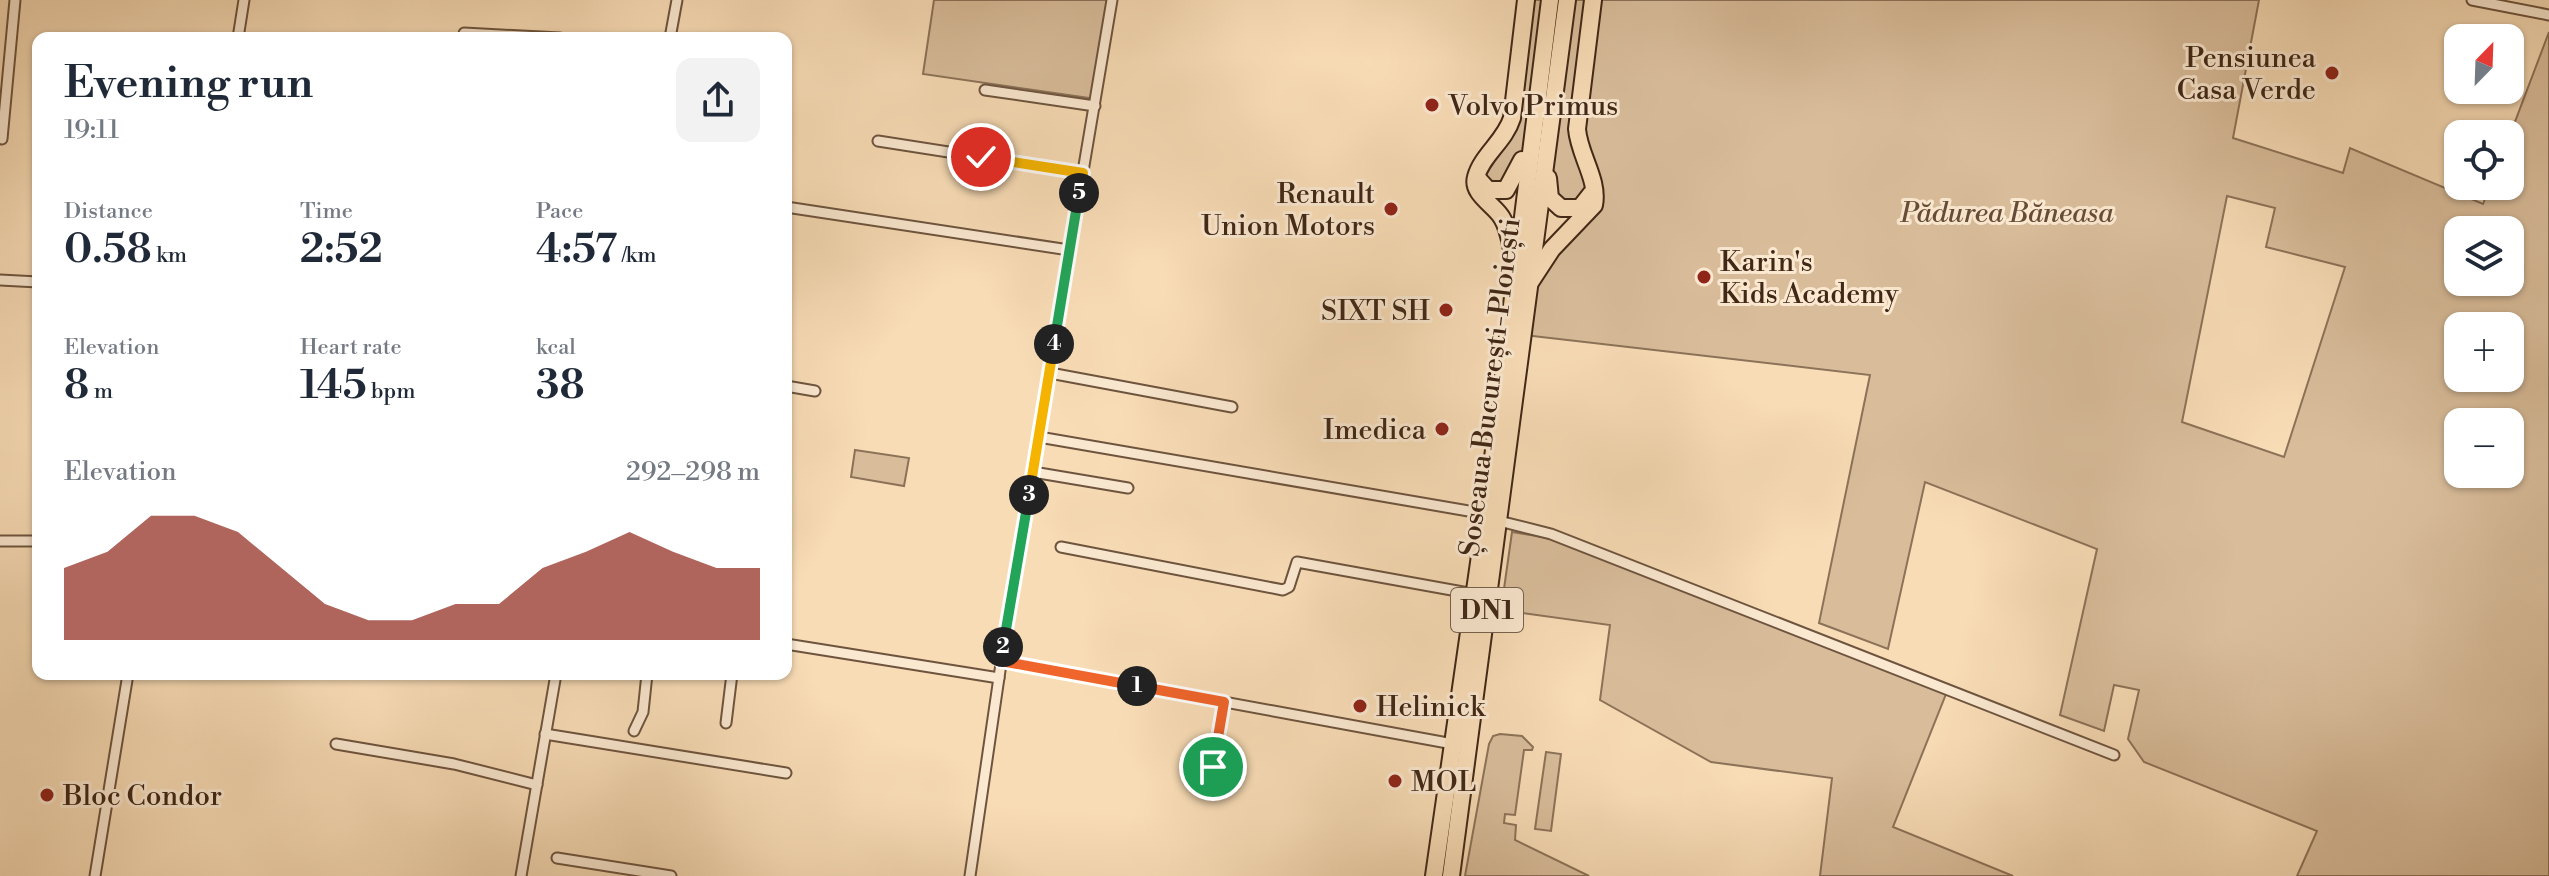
<!DOCTYPE html>
<html lang="en">
<head>
<meta charset="utf-8">
<style>
  :root { --surface:#fff; --page:#f2f2f3; --text:#1f2937; --muted:#747a83; --accent:#8f2418 }
  body { margin:0; font-family:"Libre Bodoni",serif; background:var(--page); color:var(--text); height:100vh; display:flex; flex-direction:column; font-size:30px; white-space:nowrap }
  * { box-sizing:border-box; margin:0 }
  p { font-size:26px; color:var(--muted) }
  .icon { flex:none; width:44px; height:44px; fill:none; stroke:currentColor; stroke-width:2; stroke-linecap:round; stroke-linejoin:round }
  .map { position:relative; flex:1; overflow:hidden }
  .panel { position:absolute; left:32px; top:32px; width:760px; height:648px; display:flex; flex-direction:column; background:var(--surface); border-radius:16px; box-shadow:0 2px 6px #0004 }
  .panel>* { flex:none }
  .needle { width:52px; rotate:23deg }
  .controls { position:absolute; left:2444px; top:24px; display:grid; gap:16px }
  .controls a { display:grid; place-items:center; width:80px; height:80px; border-radius:16px; background:var(--surface); box-shadow:0 2px 6px #0004; font-size:40px }
  .pin { position:absolute; display:grid; place-items:center; width:68px; height:68px; color:#fff; margin:-34px; border:4px solid #fff; border-radius:50%; box-shadow:0 2px 8px #0007 }
  .km { position:absolute; width:40px; height:40px; margin:-20px; border-radius:50%; background:#222; color:#fff; font-size:22px; line-height:40px; text-align:center }
  .round { display:grid; place-items:center; flex:none; width:84px; height:84px; border-radius:16px; background:var(--page) }
  .head { display:flex; align-items:center; justify-content:space-between; height:136px; padding:0 32px }
  h1 { font-size:44px; font-weight:600; line-height:60px }
  .stats { display:grid; grid-template-columns:repeat(3,1fr); gap:12px; height:136px; padding:8px 32px }
  .stats div { display:grid; align-content:center }
  .stats b { font-size:40px; font-weight:600 }
  .stats small { font-size:22px; font-weight:400 }
  .stats p { font-size:22px }
  .chart { height:224px; padding:16px 32px }
  .chart p { display:flex; justify-content:space-between }
  .chart svg { width:100%; height:144px; margin-top:8px; fill:var(--accent); opacity:.7 }
  .map>svg:first-child { display:block }
  .green { fill:#d9bd9b; stroke:#8c7258; stroke-width:2; fill-rule:evenodd }
  .lines { fill:none; stroke-linecap:round; stroke-linejoin:round }
  .street-casing { stroke:#6e543e; stroke-width:13 }
  .highway-casing { stroke:#402716; stroke-width:20 }
  .street { stroke:#fae8d0; stroke-width:9 }
  .highway { stroke:#f8dcb6; stroke-width:16 }
  .split-1-casing { stroke:#fff; stroke-width:16 }
  .split-2-casing { stroke:#fff; stroke-width:16 }
  .split-3-casing { stroke:#fff; stroke-width:16 }
  .split-4-casing { stroke:#fff; stroke-width:16 }
  .split-5-casing { stroke:#fff; stroke-width:16 }
  .split-6-casing { stroke:#fff; stroke-width:16 }
  .split-1 { stroke:#f0652b; stroke-width:10 }
  .split-2 { stroke:#f0652b; stroke-width:10 }
  .split-3 { stroke:#22a559; stroke-width:10 }
  .split-4 { stroke:#f5b400; stroke-width:10 }
  .split-5 { stroke:#22a559; stroke-width:10 }
  .split-6 { stroke:#f5b400; stroke-width:10 }
  .poi-dot { fill:#8f2418; stroke:#fae8d0; stroke-width:3 }
  .labels { text-anchor:middle; stroke-width:6; stroke-linejoin:round; paint-order:stroke }
  .shield { fill:#fae8d0; stroke:#78614e; stroke-width:2 }
  .shield-label { font-size:26px; font-weight:bold; fill:#402716 }
  .poi-label { font-size:28px; fill:#402716; stroke:#fae8d0; text-anchor:start }
  .park-label { font-size:28px; font-style:italic; fill:#664c37; stroke:#fae8d0 }
  .street-label { font-size:28px; fill:#402716; stroke:#fae8d0 }
</style>
</head>
<body>
<div class="map">
<svg width="2549" height="876" viewBox="0 0 2549 876">
  <rect width="100%" height="100%" fill="#f8dcb6"/>
  <filter id="stains"><feTurbulence type="fractalNoise" baseFrequency=".0025" numOctaves="4"/><feColorMatrix values="0 0 0 0 .2 0 0 0 0 .09 0 0 0 0 .02 0 0 0 .5 -.17"/></filter>
  <radialGradient id="worn" r=".72"><stop offset=".6" stop-color="#630" stop-opacity="0"/><stop offset="1" stop-color="#630" stop-opacity=".3"/></radialGradient>
  <g class="green">
    <polygon points="934,0 1112,0 1096,99 923,74"/>
    <path d="M 1526,0 L 1550,0 C 1542,55 1542,153 1500,192 L 1479,168 L 1501,142 Z"/>
    <path d="M 1567,0 L 2259,0 L 2233,138 L 2343,173 L 2350,148 L 2483,204 L 2490,186 L 2510,186 L 2510,135 L 2549,32 L 2549,876 L 2297,876 L 2317,831 L 2144,762 L 2128,739 L 2139,690 L 2114,685 L 2104,731 L 2060,715 L 2097,549 L 1925,482 L 1888,649 L 1819,623 L 1870,375 L 1524,335 L 1530,282 L 1586,217 L 1548,188 ZM 2227,196 L 2275,208 L 2266,247 L 2345,267 L 2284,457 L 2182,422 ZM 2458,230 L 2510,230 L 2510,282 L 2458,282 ZM 2458,326 L 2510,326 L 2510,378 L 2458,378 ZM 2458,422 L 2510,422 L 2510,474 L 2458,474 Z"/>
    <polygon points="855,450 909,458 904,486 851,477"/>
    <polygon points="1512,532 1550,538 1946,694 1893,827 2013,876 1820,876 1832,778 1711,762 1600,700 1610,625 1501,610"/>
    <polygon points="1500,734 1522,736 1533,747 1532,750 1524,750 1515,815 1505,814 1504,823 1516,825 1515,840 1589,876 1465,876 1489,744 1493,736"/>
    <polygon points="1546,752 1561,754 1551,831 1535,829"/>
  </g>
  <g class="lines">
    <g class="street-casing">
      <g id="street">
        <polyline points="2472,0 2549,15"/>
        <polyline points="464,33 560,38"/>
        <polyline points="238,38 244,0"/>
        <polyline points="670,38 677,0"/>
        <polyline points="985,90 1095,106"/>
        <polyline points="2,139 15,0"/>
        <polyline points="878,141 1083,173"/>
        <polyline points="786,207 1069,250"/>
        <polyline points="0,280 38,282"/>
        <polyline points="1050,373 1232,407"/>
        <polyline points="786,386 815,391"/>
        <polyline points="1039,437 1486,514"/>
        <polyline points="1033,472 1128,488"/>
        <polyline points="1499,521 1551,534 2114,755"/>
        <polyline points="0,541 38,541"/>
        <polyline points="1061,547 1283,590 1289,587 1297,562 1474,594"/>
        <polyline points="786,644 999,678"/>
        <polyline points="1001,661 1453,744"/>
        <polyline points="726,723 732,674"/>
        <polyline points="634,731 643,712 647,674"/>
        <polyline points="545,734 786,773"/>
        <polyline points="336,744 454,764 537,785"/>
        <polyline points="1213,767 1224,702"/>
        <polyline points="557,858 671,876"/>
        <polyline points="95,876 128,674"/>
        <polyline points="521,876 556,674"/>
        <polyline points="970,876 1009,609 1112,0"/>
      </g>
    </g>
    <g class="highway-casing">
      <g id="highway">
        <polyline points="1548,178 1550,198 1561,208 1580,208 1591,194"/>
        <polyline points="1478,179 1488,190 1506,190 1522,160"/>
        <path d="M 1513,254 C 1510,242 1509,229 1502,218 C 1495,205 1471,194 1476,177 C 1482,155 1505,141 1512,118 L 1526,0"/>
        <path d="M 1531,281 L 1552,249 L 1594,205 C 1599,180 1579,155 1577,129 L 1593,0"/>
        <polyline points="1434,876 1486,514 1550,0"/>
        <polyline points="1451,876 1567,0"/>
      </g>
    </g>
    <use href="#street" class="street"/>
    <use href="#highway" class="highway"/>
  </g>
  <g class="lines">
    <g class="split-1-casing">
      <polyline id="split-1" points="1137,686 1224,702 1213,767"/>
    </g>
    <g class="split-2-casing">
      <polyline id="split-2" points="1003,647 1001,661 1137,686"/>
    </g>
    <g class="split-3-casing">
      <polyline id="split-3" points="1003,647 1029,495"/>
    </g>
    <g class="split-4-casing">
      <polyline id="split-4" points="1029,495 1054,344"/>
    </g>
    <g class="split-5-casing">
      <polyline id="split-5" points="1054,344 1079,193"/>
    </g>
    <g class="split-6-casing">
      <polyline id="split-6" points="981,157 1083,173 1079,193"/>
    </g>
    <use href="#split-1" class="split-1"/>
    <use href="#split-2" class="split-2"/>
    <use href="#split-3" class="split-3"/>
    <use href="#split-4" class="split-4"/>
    <use href="#split-5" class="split-5"/>
    <use href="#split-6" class="split-6"/>
  </g>
  <g class="poi-dot">
    <circle cx="2332" cy="73" r="8"/>
    <circle cx="1432" cy="105" r="8"/>
    <circle cx="1391" cy="209" r="8"/>
    <circle cx="1704" cy="277" r="8"/>
    <circle cx="1446" cy="310" r="8"/>
    <circle cx="1442" cy="429" r="8"/>
    <circle cx="1360" cy="706" r="8"/>
    <circle cx="1395" cy="781" r="8"/>
    <circle cx="47" cy="795" r="8"/>
  </g>
  <g class="labels">
    <rect class="shield" x="1451" y="588" width="72" height="44" rx="6"/>
    <g class="shield-label">
      <text x="1487" y="619">DN1</text>
    </g>
    <g class="poi-label">
      <text x="2316" y="67" text-anchor="end">Pensiunea<tspan x="2316" dy="32">Casa Verde</tspan></text>
      <text x="1448" y="115">Volvo Primus</text>
      <text x="1375" y="203" text-anchor="end">Renault<tspan x="1375" dy="32">Union Motors</tspan></text>
      <text x="1720" y="271">Karin's<tspan x="1720" dy="32">Kids Academy</tspan></text>
      <text x="1430" y="320" text-anchor="end">SIXT SH</text>
      <text x="1426" y="439" text-anchor="end">Imedica</text>
      <text x="1376" y="716">Helinick</text>
      <text x="1411" y="791">MOL</text>
      <text x="63" y="805">Bloc Condor</text>
    </g>
    <g class="park-label">
      <text x="2007" y="222">Pădurea Băneasa</text>
    </g>
    <g class="street-label">
      <text transform="translate(1489 387) rotate(-83)" y="10">Șoseaua București-Ploiești</text>
    </g>
  </g>
  <rect width="100%" height="100%" filter="url(#stains)"/>
  <rect width="100%" height="100%" fill="url(#worn)"/>
</svg>
<div class="controls">
<a><svg class="needle" viewBox="-14 -14 28 28"><path d="M0-13l5 13h-10z" fill="#e53935"/><path d="M0 13l5-13h-10z" fill="#747a83"/></svg></a>
<a><svg class="icon" aria-label="locate" viewBox="0 0 24 24"><circle cx="12" cy="12" r="6"/><path d="M12 2v4M12 18v4M2 12h4M18 12h4"/></svg></a>
<a><svg class="icon" aria-label="layers" viewBox="0 0 24 24"><path d="M12 4l9 5-9 5-9-5zM3 14l9 5 9-5"/></svg></a>
<a>+</a>
<a>−</a>
</div>
<div class="pin" style="left:1213px;top:767px;background:#1e9e55"><svg class="icon" aria-label="arrive" viewBox="0 0 24 24"><path d="M6 21V4h12l-3 4 3 4H6"/></svg></div>
<div class="pin" style="left:981px;top:157px;background:#d93025"><svg class="icon" aria-label="check" viewBox="0 0 24 24"><path d="M5 12l5 5 9-10"/></svg></div>
<b class="km" style="left:1137px;top:686px">1</b>
<b class="km" style="left:1003px;top:647px">2</b>
<b class="km" style="left:1029px;top:495px">3</b>
<b class="km" style="left:1054px;top:344px">4</b>
<b class="km" style="left:1079px;top:193px">5</b>
<section class="panel">
<div class="head"><div><h1>Evening run</h1><p>19:11</p></div><a class="round"><svg class="icon" aria-label="share" viewBox="0 0 24 24"><path d="M12 15V3M7 8l5-5 5 5M5 13v7h14v-7"/></svg></a></div>
<div class="stats">
<div><p>Distance</p><b>0.58<small> km</small></b></div>
<div><p>Time</p><b>2:52</b></div>
<div><p>Pace</p><b>4:57<small> /km</small></b></div>
</div>
<div class="stats">
<div><p>Elevation</p><b>8<small> m</small></b></div>
<div><p>Heart rate</p><b>145<small> bpm</small></b></div>
<div><p>kcal</p><b>38</b></div>
</div>
<div class="chart"><p><span>Elevation</span>292–298 m</p>
<svg viewBox="0 0 160 44" preserveAspectRatio="none"><path d="M0 44V22L10 17L20 6L30 6L40 11L50 22L60 33L70 38L80 38L90 33L100 33L110 22L120 17L130 11L140 17L150 22L160 22V44z"/></svg>
</div>
</section>
</div>
</body>
</html>
